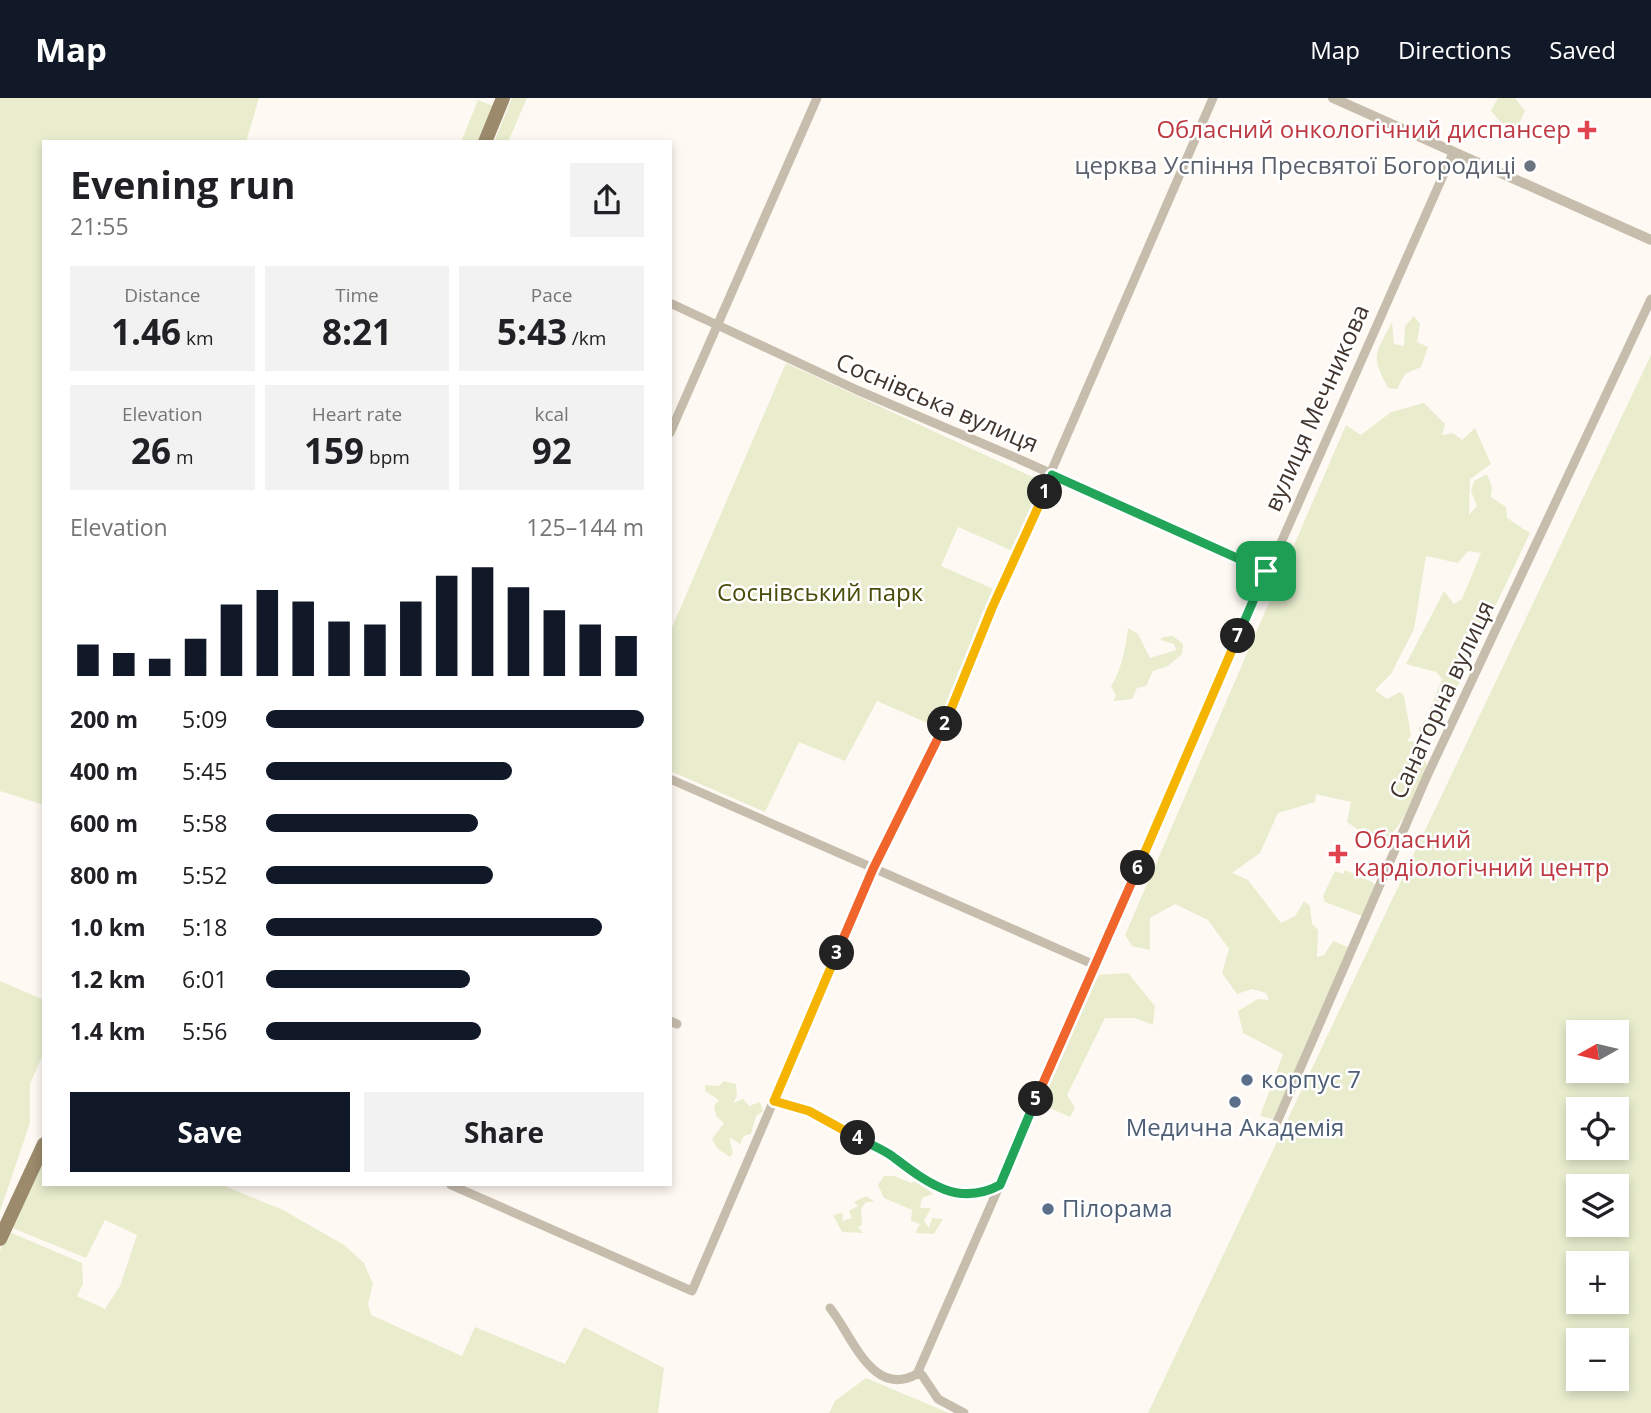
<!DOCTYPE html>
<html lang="en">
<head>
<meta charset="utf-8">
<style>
  :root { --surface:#fff; --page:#f2f2f2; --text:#202124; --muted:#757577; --accent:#111827 }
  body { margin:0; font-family:"Open Sans",sans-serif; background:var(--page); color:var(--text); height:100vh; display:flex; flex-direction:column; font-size:26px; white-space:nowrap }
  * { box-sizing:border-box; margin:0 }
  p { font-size:23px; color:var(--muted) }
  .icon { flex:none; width:38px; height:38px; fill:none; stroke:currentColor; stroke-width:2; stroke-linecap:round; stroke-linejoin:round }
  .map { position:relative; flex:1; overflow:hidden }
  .details { position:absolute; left:42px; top:42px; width:630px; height:1046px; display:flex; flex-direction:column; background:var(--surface); border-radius:0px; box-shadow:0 4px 10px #0003 }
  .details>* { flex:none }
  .needle { width:46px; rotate:262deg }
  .fabs { position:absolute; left:1566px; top:922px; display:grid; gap:14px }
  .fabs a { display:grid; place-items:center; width:63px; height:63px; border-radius:0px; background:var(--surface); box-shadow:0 4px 10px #0003; font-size:35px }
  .pin { position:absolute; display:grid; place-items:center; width:60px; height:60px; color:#fff; margin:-30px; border-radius:14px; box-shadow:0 4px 10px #0006 }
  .km { position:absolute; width:35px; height:35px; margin:-18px; border-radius:50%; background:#222; color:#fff; font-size:19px; line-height:35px; text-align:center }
  .round { display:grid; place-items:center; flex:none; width:74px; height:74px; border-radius:0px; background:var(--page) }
  .headline { display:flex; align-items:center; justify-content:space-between; height:119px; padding:0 28px }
  h1 { font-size:38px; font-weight:700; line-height:52px }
  .figures { display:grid; grid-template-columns:repeat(3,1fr); gap:10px; height:119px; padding:7px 28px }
  .figures div { display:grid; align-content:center; border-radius:0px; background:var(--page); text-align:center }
  .figures b { font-size:35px; font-weight:700 }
  .figures small { font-size:19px; font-weight:400 }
  .figures p { font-size:19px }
  .chart { height:196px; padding:14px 28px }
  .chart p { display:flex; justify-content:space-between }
  .chart svg { width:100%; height:126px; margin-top:7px; stroke:var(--accent); stroke-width:6 }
  .action { display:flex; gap:14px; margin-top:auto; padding:14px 28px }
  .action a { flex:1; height:80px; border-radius:0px; background:var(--accent); color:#fff; font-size:28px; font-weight:700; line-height:80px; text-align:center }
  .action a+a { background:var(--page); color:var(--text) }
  ul { padding:0 28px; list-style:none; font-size:23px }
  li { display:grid; grid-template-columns:112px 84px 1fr; align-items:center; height:52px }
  li i { height:18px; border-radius:9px; background:var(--accent) }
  header { display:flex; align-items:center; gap:42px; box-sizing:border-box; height:98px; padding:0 35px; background:var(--accent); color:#fff }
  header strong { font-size:33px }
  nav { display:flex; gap:38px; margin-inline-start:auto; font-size:24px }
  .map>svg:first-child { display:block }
  .green { fill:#e9edce; fill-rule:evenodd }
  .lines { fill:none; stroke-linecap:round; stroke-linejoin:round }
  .minor { stroke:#c7bdad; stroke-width:9 }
  .tertiary { stroke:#c7bdad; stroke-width:10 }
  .primary { stroke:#9b8a6c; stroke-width:14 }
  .split-1-casing { stroke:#fff; stroke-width:14 }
  .split-2-casing { stroke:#fff; stroke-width:14 }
  .split-3-casing { stroke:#fff; stroke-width:14 }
  .split-4-casing { stroke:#fff; stroke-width:14 }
  .split-5-casing { stroke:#fff; stroke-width:14 }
  .split-6-casing { stroke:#fff; stroke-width:14 }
  .split-7-casing { stroke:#fff; stroke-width:14 }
  .split-8-casing { stroke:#fff; stroke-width:14 }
  .split-1 { stroke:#22a559; stroke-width:9 }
  .split-2 { stroke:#f5b400; stroke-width:9 }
  .split-3 { stroke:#f0652b; stroke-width:9 }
  .split-4 { stroke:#f5b400; stroke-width:9 }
  .split-5 { stroke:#22a559; stroke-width:9 }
  .split-6 { stroke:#f0652b; stroke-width:9 }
  .split-7 { stroke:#f5b400; stroke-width:9 }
  .split-8 { stroke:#22a559; stroke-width:9 }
  .health-dot { fill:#e0444e; stroke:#fff; stroke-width:2.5 }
  .worship-dot { fill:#6b7280; stroke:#fff; stroke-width:2.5 }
  .service-dot { fill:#5c6f8a; stroke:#fff; stroke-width:2.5 }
  .labels { text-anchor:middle; stroke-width:5; stroke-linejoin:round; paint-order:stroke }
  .health-label { font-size:24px; fill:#be3a42; stroke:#fff; text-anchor:end }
  .worship-label { font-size:24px; fill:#5b616d; stroke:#fff; text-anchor:end }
  .street-label { font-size:24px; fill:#41352d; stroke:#fff }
  .park-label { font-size:24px; fill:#494c09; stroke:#fff }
  .service-label { font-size:24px; fill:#4e5e75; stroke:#fff; text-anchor:start }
</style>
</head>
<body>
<header>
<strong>Map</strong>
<nav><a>Map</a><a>Directions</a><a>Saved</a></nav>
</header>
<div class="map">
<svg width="1651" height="1315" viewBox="0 0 1651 1315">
  <rect width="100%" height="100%" fill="#fff9f4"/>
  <g class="green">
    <polygon points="0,0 259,0 246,44 44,44 44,707 0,693"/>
    <polygon points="512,0 527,0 508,44 494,44"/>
    <polygon points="1498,0 1515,0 1525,13 1513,39 1491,13"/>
    <polygon points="478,2 493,8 477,44 461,44"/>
    <path d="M 1414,218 L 1420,226 L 1417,244 L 1428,249 L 1421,269 L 1405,276 L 1397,291 L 1388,290 C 1370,255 1375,258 1392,224 L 1394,246 L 1404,248 L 1405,228 Z"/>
    <path d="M 1651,257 L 1651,1315 L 1148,1315 ZM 1617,934 L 1617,973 L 1578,973 L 1578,934 ZM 1578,1012 L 1617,1012 L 1617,1050 L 1578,1050 ZM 1578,1088 L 1617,1088 L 1617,1127 L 1578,1127 ZM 1578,1166 L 1617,1166 L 1617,1204 L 1578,1204 ZM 1578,1242 L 1617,1242 L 1617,1281 L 1578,1281 Z"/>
    <polygon points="786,265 1037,381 1041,387 1015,454 958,429 941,468 998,493 936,629 877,603 845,663 799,644 765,714 670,673 670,534"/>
    <path d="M 1424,305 L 1445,326 L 1442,337 L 1453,335 L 1462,342 L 1475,330 L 1491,366 L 1470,381 L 1469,417 L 1477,408 L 1471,393 L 1474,383 L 1487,376 L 1492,389 L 1491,399 L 1506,409 L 1507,420 L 1530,435 L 1438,629 L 1431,638 L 1419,634 L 1419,630 L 1425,623 L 1442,581 L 1436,574 L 1406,566 L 1444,493 L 1454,506 L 1462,501 L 1481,455 L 1468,453 L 1458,465 L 1426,458 L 1414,531 L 1391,576 L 1375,592 L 1387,601 L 1400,594 L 1404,598 L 1411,637 L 1407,643 L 1417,644 L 1427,667 C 1420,684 1398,748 1375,742 C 1366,739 1355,729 1347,724 L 1351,704 L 1316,696 L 1315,704 L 1278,715 L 1260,755 L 1232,775 L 1248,782 L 1281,825 L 1295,818 L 1304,803 L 1310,808 L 1312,826 L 1318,832 L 1317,859 L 1324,857 L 1333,843 L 1348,849 L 1309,946 L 1273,1021 L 1260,1018 L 1283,956 L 1243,935 L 1238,913 L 1258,901 L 1269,902 L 1266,895 L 1252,891 L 1237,896 L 1222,875 L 1229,851 L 1208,822 L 1175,806 L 1150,820 L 1150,852 L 1132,848 L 1125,837 L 1346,327 L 1361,337 L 1391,314 Z"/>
    <path d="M 1128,530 L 1138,536 L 1150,560 L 1176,552 L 1174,546 L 1160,542 L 1163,539 L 1173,538 L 1183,546 L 1182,556 L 1168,568 L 1153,573 L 1146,588 L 1137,590 L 1132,601 L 1113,603 L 1116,598 L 1111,588 C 1121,574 1126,548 1128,530 Z"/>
    <polygon points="1345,772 1372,784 1376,788 1362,818 1325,804 1323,798 1335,773 1343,776"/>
    <polygon points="1128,875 1155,908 1153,927 1135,920 1105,920 1067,997 1075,1010 1070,1019 1038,1005 1096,877"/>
    <polygon points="0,883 44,902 44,954 30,986 30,1025 0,1113"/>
    <polygon points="724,983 736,986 737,998 733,1005 743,1001 749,1008 760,1004 763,1013 756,1018 751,1036 744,1038 740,1046 729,1039 733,1055 730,1059 718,1051 712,1041 724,1025 716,1018 714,1008 719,1002 705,993 705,987 719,988"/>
    <polygon points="44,1057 44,1087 222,1087 283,1112 344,1147 364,1165 373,1186 368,1206 371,1217 462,1258 475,1229 565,1266 584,1229 664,1270 658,1315 0,1315 0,1153 7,1133 82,1165 83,1186 77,1198 105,1211 120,1188 137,1137 105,1122 86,1160 10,1129"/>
    <polygon points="884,1078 894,1078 911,1085 918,1082 933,1096 922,1100 920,1110 931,1110 924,1123 929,1130 932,1120 943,1121 934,1136 915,1135 920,1126 911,1123 912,1112 884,1100 878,1087"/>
    <polygon points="866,1098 875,1104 866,1104 861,1111 862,1127 858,1129 863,1135 842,1134 833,1117 843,1115 842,1123 852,1120 849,1113 858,1108 854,1104"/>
    <polygon points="866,1280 949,1315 829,1315 835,1303"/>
  </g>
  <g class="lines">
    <g class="minor">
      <polyline points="670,205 857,292 1021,362 1266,473"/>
      <polyline points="670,335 817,0"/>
      <polyline points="670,681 1097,868"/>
      <polyline points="670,923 677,926"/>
      <path d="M 774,1003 C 814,1014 852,1034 888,1055 C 926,1079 950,1113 1000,1087"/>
      <polyline points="1277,1024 1427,678 1651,201"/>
      <polyline points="451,1087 692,1193 873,771 941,636 992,510 1213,0"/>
      <path d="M 830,1210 C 852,1237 872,1301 917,1276"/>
      <path d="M 917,1276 C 1096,869 1272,461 1453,55"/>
      <polyline points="917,1276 922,1277 938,1301 964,1315"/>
    </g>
    <polyline class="tertiary" points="1333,0 1651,142"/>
    <g class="primary">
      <polyline points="485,44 503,0"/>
      <polyline points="0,1141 44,1046"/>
    </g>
  </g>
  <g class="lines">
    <g class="split-1-casing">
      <polyline id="split-1" points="1045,394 1052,377 1266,473"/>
    </g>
    <g class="split-2-casing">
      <polyline id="split-2" points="945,626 992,510 1045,394"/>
    </g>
    <g class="split-3-casing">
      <polyline id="split-3" points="837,855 873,771 945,626"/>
    </g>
    <g class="split-4-casing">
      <polyline id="split-4" points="837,855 774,1003 809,1013 858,1040"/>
    </g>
    <g class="split-5-casing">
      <path id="split-5" d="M 858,1040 C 869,1046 882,1051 892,1058 C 925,1083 957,1110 1000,1087 L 1036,1001"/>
    </g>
    <g class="split-6-casing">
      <polyline id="split-6" points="1036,1001 1138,770"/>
    </g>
    <g class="split-7-casing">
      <polyline id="split-7" points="1138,770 1238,538"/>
    </g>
    <g class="split-8-casing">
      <polyline id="split-8" points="1238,538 1266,473"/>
    </g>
    <use href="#split-1" class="split-1"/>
    <use href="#split-2" class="split-2"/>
    <use href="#split-3" class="split-3"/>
    <use href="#split-4" class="split-4"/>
    <use href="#split-5" class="split-5"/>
    <use href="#split-6" class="split-6"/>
    <use href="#split-7" class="split-7"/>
    <use href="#split-8" class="split-8"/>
  </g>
  <g class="health-dot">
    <path d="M1583.5 21.5h7v7h7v7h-7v7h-7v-7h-7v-7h7z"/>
    <path d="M1334.5 745.5h7v7h7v7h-7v7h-7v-7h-7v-7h7z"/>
  </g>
  <circle class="worship-dot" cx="1530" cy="68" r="7"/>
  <g class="service-dot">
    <circle cx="1247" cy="982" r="7"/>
    <circle cx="1235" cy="1004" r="7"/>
    <circle cx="1048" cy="1111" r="7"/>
  </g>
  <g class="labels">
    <g class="health-label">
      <text x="1571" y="40">Обласний онкологічний диспансер</text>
      <text x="1354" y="750" text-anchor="start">Обласний<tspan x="1354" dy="28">кардіологічний центр</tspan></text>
    </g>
    <g class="worship-label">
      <text x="1516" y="76">церква Успіння Пресвятої Богородиці</text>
    </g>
    <g class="street-label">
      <text transform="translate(937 305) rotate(23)" y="8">Соснівська вулиця</text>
      <text transform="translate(1317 310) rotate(-66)" y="8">вулиця Мечникова</text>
      <text transform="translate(1442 602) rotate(-65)" y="8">Санаторна вулиця</text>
    </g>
    <g class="park-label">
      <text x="820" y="503">Соснівський парк</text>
    </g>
    <g class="service-label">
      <text x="1261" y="990">корпус 7</text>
      <text x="1235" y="1038" text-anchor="middle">Медична Академія</text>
      <text x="1062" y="1119">Пілорама</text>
    </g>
  </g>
</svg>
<div class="fabs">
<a><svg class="needle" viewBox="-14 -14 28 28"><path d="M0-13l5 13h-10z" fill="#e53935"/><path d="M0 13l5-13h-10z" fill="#757577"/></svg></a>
<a><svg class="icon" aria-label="locate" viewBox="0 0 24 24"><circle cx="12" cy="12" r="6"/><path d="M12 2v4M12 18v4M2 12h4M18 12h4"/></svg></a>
<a><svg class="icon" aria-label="layers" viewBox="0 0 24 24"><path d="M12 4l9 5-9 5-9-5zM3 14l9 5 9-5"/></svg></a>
<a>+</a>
<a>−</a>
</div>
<div class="pin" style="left:1266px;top:473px;background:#1e9e55"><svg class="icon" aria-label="arrive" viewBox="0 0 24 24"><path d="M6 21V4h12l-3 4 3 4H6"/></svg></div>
<b class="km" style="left:1045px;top:394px">1</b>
<b class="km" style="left:945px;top:626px">2</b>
<b class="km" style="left:837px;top:855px">3</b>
<b class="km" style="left:858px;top:1040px">4</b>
<b class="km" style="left:1036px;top:1001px">5</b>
<b class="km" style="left:1138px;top:770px">6</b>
<b class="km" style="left:1238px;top:538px">7</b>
<section class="details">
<div class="headline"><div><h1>Evening run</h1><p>21:55</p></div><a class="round"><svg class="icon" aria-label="share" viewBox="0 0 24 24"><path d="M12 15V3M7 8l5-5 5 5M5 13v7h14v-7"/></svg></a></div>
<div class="figures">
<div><p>Distance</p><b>1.46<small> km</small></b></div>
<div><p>Time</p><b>8:21</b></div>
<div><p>Pace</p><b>5:43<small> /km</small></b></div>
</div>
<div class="figures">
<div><p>Elevation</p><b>26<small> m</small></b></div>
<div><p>Heart rate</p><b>159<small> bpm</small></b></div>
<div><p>kcal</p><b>92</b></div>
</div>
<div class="chart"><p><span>Elevation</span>125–144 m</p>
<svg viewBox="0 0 160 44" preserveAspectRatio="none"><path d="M5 44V33M15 44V36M25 44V38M35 44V31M45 44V19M55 44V14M65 44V18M75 44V25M85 44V26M95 44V18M105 44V9M115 44V6M125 44V13M135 44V21M145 44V26M155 44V30"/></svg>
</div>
<ul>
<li><b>200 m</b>5:09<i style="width:100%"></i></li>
<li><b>400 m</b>5:45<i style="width:65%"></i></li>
<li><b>600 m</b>5:58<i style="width:56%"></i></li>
<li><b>800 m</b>5:52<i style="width:60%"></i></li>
<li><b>1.0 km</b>5:18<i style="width:89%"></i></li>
<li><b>1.2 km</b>6:01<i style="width:54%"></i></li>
<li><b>1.4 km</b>5:56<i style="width:57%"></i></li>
</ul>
<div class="action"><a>Save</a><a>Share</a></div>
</section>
</div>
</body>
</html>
